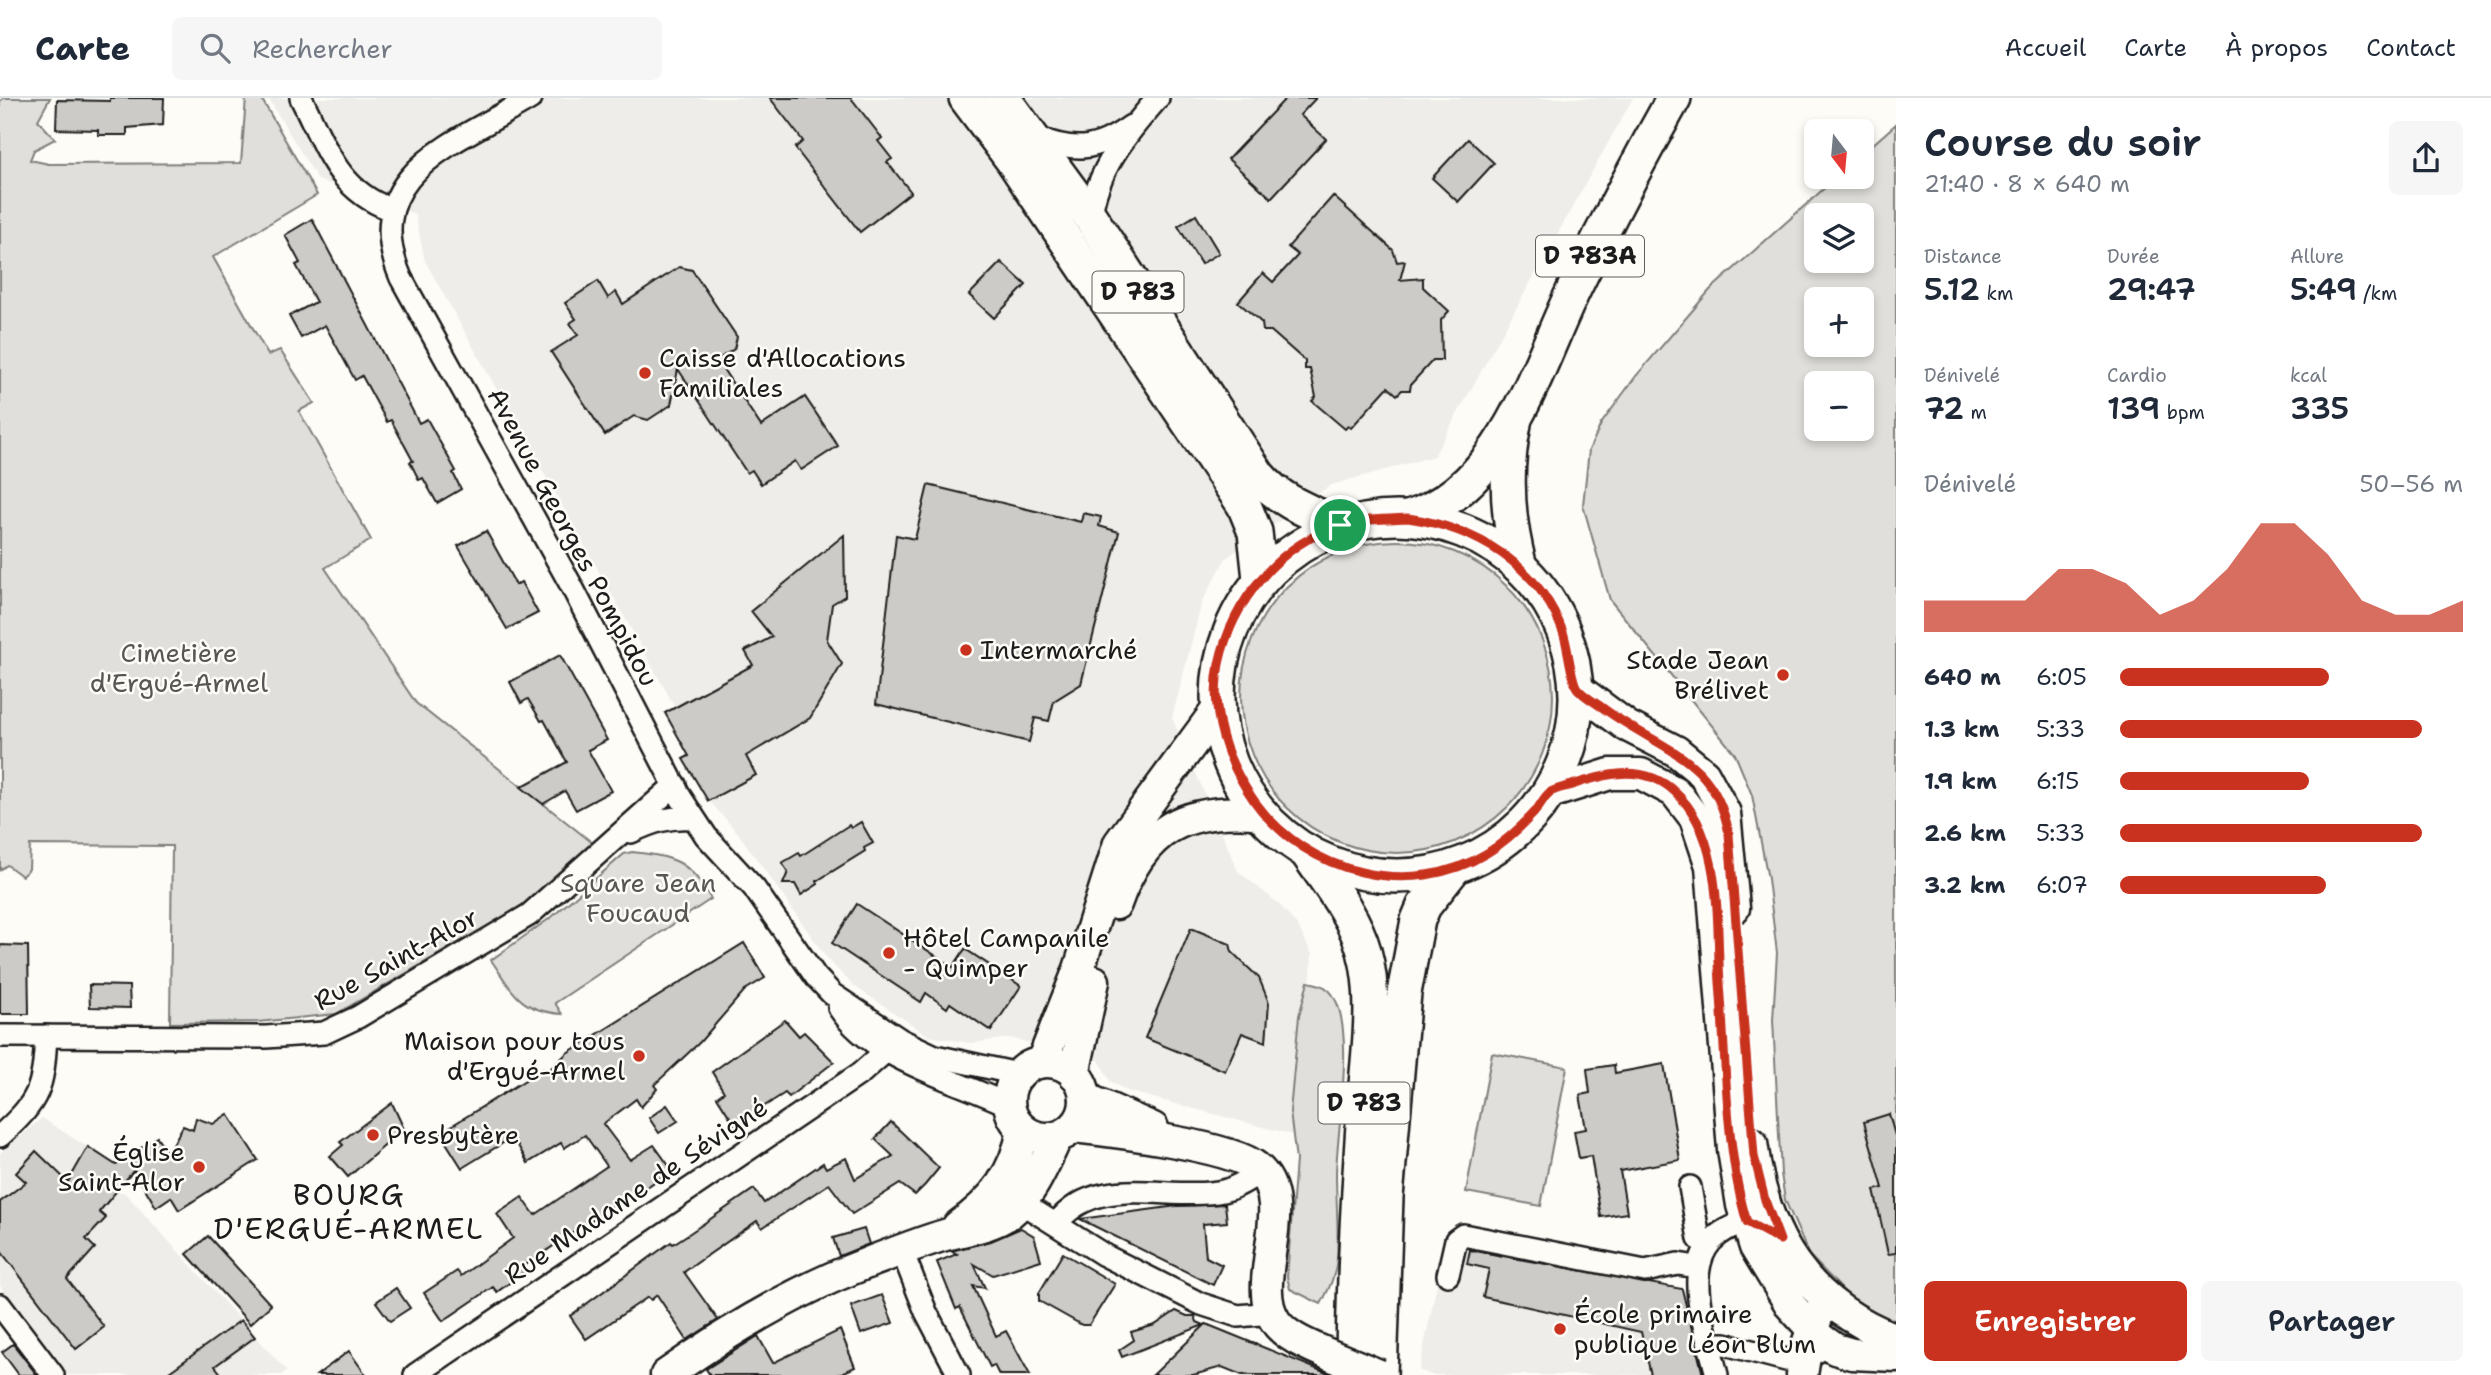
<!DOCTYPE html>
<html lang="fr">
<head>
<meta charset="utf-8">
<style>
  :root { --surface:#fff; --page:#f6f6f7; --text:#1f2937; --muted:#747a83; --line:#e0e1e3; --accent:#c8321e }
  body { margin:0; font-family:"Shantell Sans",sans-serif; background:var(--page); color:var(--text); height:100vh; display:flex; flex-direction:column; font-size:26px; white-space:nowrap }
  * { box-sizing:border-box; margin:0 }
  p { font-size:23px; color:var(--muted) }
  .icon { flex:none; width:38px; height:38px; fill:none; stroke:currentColor; stroke-width:2; stroke-linecap:round; stroke-linejoin:round }
  .map { position:relative; flex:1; overflow:hidden }
  .sheet { display:flex; flex-direction:column; background:var(--surface); width:595px }
  .sheet>* { flex:none }
  .needle { width:46px; rotate:164deg }
  .buttons { position:absolute; left:1804px; top:21px; display:grid; gap:14px }
  .buttons a { display:grid; place-items:center; width:70px; height:70px; border-radius:10px; background:var(--surface); box-shadow:0 4px 10px #0003; font-size:35px }
  .pin { position:absolute; display:grid; place-items:center; width:60px; height:60px; color:#fff; margin:-30px; border:4px solid #fff; border-radius:50%; box-shadow:0 2px 7px #0007 }
  .round { display:grid; place-items:center; flex:none; width:74px; height:74px; border-radius:10px; background:var(--page) }
  .summary { display:flex; align-items:center; justify-content:space-between; height:119px; padding:0 28px }
  h1 { font-size:38px; font-weight:600; line-height:52px }
  .stats { display:grid; grid-template-columns:repeat(3,1fr); gap:10px; height:119px; padding:7px 28px }
  .stats div { display:grid; align-content:center }
  .stats b { font-size:30px; font-weight:600 }
  .stats small { font-size:19px; font-weight:400 }
  .stats p { font-size:19px }
  .chart { height:196px; padding:14px 28px }
  .chart p { display:flex; justify-content:space-between }
  .chart svg { width:100%; height:126px; margin-top:7px; fill:var(--accent); opacity:.7 }
  .button { display:flex; gap:14px; margin-top:auto; padding:14px 28px }
  .button a { flex:1; height:80px; border-radius:10px; background:var(--accent); color:#fff; font-size:28px; font-weight:600; line-height:80px; text-align:center }
  .button a+a { background:var(--page); color:var(--text) }
  ul { padding:0 28px; list-style:none; font-size:23px }
  li { display:grid; grid-template-columns:112px 84px 1fr; align-items:center; height:52px }
  li i { height:18px; border-radius:9px; background:var(--accent) }
  header { display:flex; align-items:center; gap:42px; box-sizing:border-box; height:98px; padding:0 35px; background:var(--surface); border-bottom:2px solid var(--line) }
  header strong { font-size:33px }
  nav { display:flex; gap:38px; margin-inline-start:auto; font-size:24px }
  .search { width:490px; height:63px; background:var(--page); display:flex; align-items:center; gap:18px; box-sizing:border-box; padding:0 24px; border-radius:10px; color:var(--muted); font-size:26px }
  main { display:flex; flex:1; min-height:0 }
  .map>svg:first-child { display:block }
  .built { fill:#eeede9 }
  .green { fill:#e0dfdb; stroke:#7e7e7c; stroke-width:2; fill-rule:evenodd }
  .building { fill:#cccbc8; stroke:#1c1c1c; stroke-width:2 }
  .lines { fill:none; stroke-linecap:round; stroke-linejoin:round }
  .street-casing { stroke:#1c1c1c; stroke-width:26 }
  .secondary-casing { stroke:#1c1c1c; stroke-width:35 }
  .primary-casing { stroke:#1c1c1c; stroke-width:38 }
  .street { stroke:#fdfcf7; stroke-width:21 }
  .secondary { stroke:#fdfcf7; stroke-width:30 }
  .primary { stroke:#fdfcf7; stroke-width:33 }
  .secondary-bridge-casing { stroke:#1c1c1c; stroke-width:35; stroke-linecap:butt }
  .secondary-bridge { stroke:#fdfcf7; stroke-width:30 }
  .route-casing { stroke:#fff; stroke-width:14 }
  .route { stroke:#c8321e; stroke-width:9 }
  .poi-dot { fill:#c8321e; stroke:#fdfcf7; stroke-width:2.5 }
  .labels { text-anchor:middle; stroke-width:5; stroke-linejoin:round; paint-order:stroke }
  .shield { fill:#fdfcf7; stroke:#605f5e; stroke-width:2 }
  .shield-label { font-size:24px; font-weight:bold; fill:#1c1c1c }
  .poi-label { font-size:26px; fill:#1c1c1c; stroke:#fdfcf7; text-anchor:start }
  .street-label { font-size:26px; fill:#1c1c1c; stroke:#fdfcf7 }
  .park-label { font-size:26px; fill:#575655; stroke:#fdfcf7 }
  .quarter-label { font-size:30px; letter-spacing:2px; fill:#1c1c1c; stroke:#fdfcf7 }
</style>
</head>
<body>
<header>
<strong>Carte</strong>
<div class="search"><svg class="icon" aria-label="search" viewBox="0 0 24 24"><circle cx="10" cy="10" r="6"/><path d="M15 15l6 6"/></svg>Rechercher</div>
<nav><a>Accueil</a><a>Carte</a><a>À propos</a><a>Contact</a></nav>
</header>
<main>
<div class="map">
<svg width="1896" height="1277" viewBox="0 0 1896 1277">
  <rect width="100%" height="100%" fill="#fdfcf7"/>
  <filter id="ink" filterUnits="userSpaceOnUse"><feTurbulence type="fractalNoise" baseFrequency=".0143" numOctaves="2"/><feDisplacementMap in="SourceGraphic" scale="14" xChannelSelector="R" yChannelSelector="G"/><feConvolveMatrix kernelMatrix="1 2 1 2 8 2 1 2 1" color-interpolation-filters="sRGB"/></filter>
  <g filter="url(#ink)">
    <g class="built">
      <polygon points="268,0 1633,0 1434,358 1331,387 1226,460 1202,504 1172,620 1238,773 1280,807 1299,830 1312,856 1302,1025 1297,1038 1127,993 1110,983 1099,962 1010,940 971,945 929,938 854,888 829,863 738,735 702,695 683,661 689,658 665,615 675,609 425,163 415,116 318,82"/>
      <polygon points="42,1020 109,1063 116,1094 124,1094 287,1273 281,1277 65,1277 0,1188 0,1055"/>
      <polygon points="1463,1143 1682,1191 1704,1277 1431,1277 1419,1272 1439,1176"/>
    </g>
    <g class="green">
      <polygon points="4,0 50,0 38,22 55,41 34,52 30,62 49,66 241,65 246,0 261,0 317,97 213,159 268,257 280,252 314,305 299,313 371,442 325,470 416,605 594,746 552,785 520,809 336,916 258,924 170,925 172,748 30,747 29,771 22,778 7,767 0,772 0,3"/>
      <path d="M 1896,26 L 1896,1232 L 1859,1209 L 1809,1157 L 1785,1102 L 1781,1076 L 1773,922 L 1777,855 L 1768,781 L 1752,697 L 1735,656 L 1610,502 L 1583,407 L 1589,352 L 1601,326 L 1636,278 L 1710,192 L 1837,79 L 1862,79 L 1862,56 ZM 1816,117 L 1862,117 L 1862,163 L 1816,163 ZM 1816,201 L 1862,201 L 1862,247 L 1816,247 ZM 1816,285 L 1862,285 L 1862,331 L 1816,331 Z"/>
      <circle cx="1397" cy="599" r="156"/>
      <path d="M 632,754 C 675,759 689,762 711,801 L 555,905 L 562,916 C 518,912 514,895 491,862 L 553,818 L 624,756 Z"/>
      <path d="M 1308,884 C 1319,886 1328,888 1334,899 C 1355,934 1337,1032 1336,1075 C 1336,1103 1339,1133 1337,1161 C 1335,1179 1329,1191 1321,1206 L 1290,1191 L 1287,1179 L 1296,1062 L 1290,1014 L 1299,918 Z"/>
      <polygon points="1492,955 1567,969 1541,1108 1466,1094"/>
    </g>
    <g class="building">
      <polygon points="110,0 164,0 163,27 127,30 127,37 98,37 98,32 56,31 57,2 110,3"/>
      <polygon points="770,0 851,0 882,40 878,43 892,61 887,64 911,94 860,134 795,50 803,43"/>
      <polygon points="1286,0 1316,0 1300,17 1326,41 1271,100 1228,61"/>
      <polygon points="1468,41 1494,65 1458,104 1432,80"/>
      <polygon points="1333,98 1393,152 1397,164 1405,163 1400,182 1423,180 1423,189 1449,213 1441,222 1442,262 1433,262 1411,286 1410,292 1402,292 1397,297 1388,289 1351,330 1348,328 1345,331 1312,303 1316,299 1310,271 1305,271 1305,263 1271,233 1263,233 1262,225 1238,204 1263,175 1273,184 1298,157 1288,149"/>
      <polygon points="1196,117 1219,155 1201,166 1178,128"/>
      <polygon points="312,121 419,325 427,321 456,373 453,375 461,391 437,405 423,380 419,382 410,364 413,363 391,322 387,324 362,278 355,282 325,227 301,240 289,218 316,204 296,167 300,165 285,137"/>
      <polygon points="1001,164 1026,187 994,220 969,197"/>
      <polygon points="679,169 692,172 737,239 734,251 717,262 761,328 805,299 838,348 801,372 795,363 761,386 752,372 747,375 678,271 671,307 648,322 634,318 605,337 551,254 578,237 570,225 576,221 565,205 598,183 608,200 616,194 623,206"/>
      <polygon points="928,387 1081,424 1083,415 1101,419 1099,428 1119,434 1081,586 1054,603 1049,623 1035,620 1029,644 876,606 896,437 915,441"/>
      <polygon points="486,433 516,487 521,484 538,515 507,531 458,448"/>
      <polygon points="844,437 845,498 832,506 827,542 842,566 810,620 746,658 756,677 708,703 683,661 689,658 665,615 753,567 745,553 772,539 751,513"/>
      <polygon points="560,557 607,642 588,652 611,693 576,712 565,693 543,706 521,689 567,664 544,622 541,623 528,601 521,605 510,584"/>
      <polygon points="861,724 873,745 864,750 865,753 817,783 818,786 801,797 795,786 783,786 788,774 782,765 799,755 801,758 849,727 851,730"/>
      <polygon points="857,806 953,869 965,851 1021,888 991,933 950,905 947,910 926,895 921,904 832,845"/>
      <polygon points="1191,830 1230,846 1232,854 1259,880 1269,905 1266,944 1242,935 1225,973 1145,940"/>
      <polygon points="744,845 765,880 745,892 700,944 654,987 657,991 641,1009 636,1001 603,1026 630,1062 654,1047 672,1072 629,1101 627,1098 521,1170 524,1174 497,1194 493,1189 443,1223 424,1195 457,1173 461,1178 513,1140 497,1116 522,1099 535,1117 607,1068 585,1037 564,1050 561,1045 528,1065 513,1039 462,1070 440,1035 543,971 546,975 567,955"/>
      <polygon points="0,847 28,848 29,916 0,916"/>
      <polygon points="89,887 129,888 130,910 90,909"/>
      <polygon points="785,922 799,938 804,934 834,964 789,999 785,995 735,1027 717,999 724,994 712,974"/>
      <polygon points="1664,966 1680,1062 1620,1073 1627,1115 1601,1119 1591,1058 1579,1060 1574,1033 1586,1031 1580,997 1590,995 1587,971 1614,967 1615,975"/>
      <polygon points="392,1005 404,1031 348,1079 330,1058 343,1047 340,1044"/>
      <polygon points="667,1007 678,1023 659,1035 649,1020"/>
      <polygon points="228,1016 258,1062 179,1112 171,1099 156,1109 134,1072 99,1114 106,1120 86,1141 95,1150 67,1181 104,1229 76,1251 0,1152 0,1104 26,1084 16,1075 36,1053 68,1084 88,1049 116,1067 157,1039 168,1055 183,1028 193,1032 196,1020 213,1026"/>
      <polygon points="1889,1016 1896,1041 1896,1155 1888,1156 1874,1092 1883,1090 1864,1024"/>
      <polygon points="891,1024 939,1070 925,1087 915,1097 900,1086 852,1116 829,1086 762,1130 757,1123 684,1174 718,1222 687,1242 657,1197 651,1202 648,1199 586,1241 570,1218 671,1144 673,1146 690,1135 754,1091 764,1105 823,1065 826,1070 846,1060 855,1081 893,1058 875,1041"/>
      <polygon points="1225,1106 1227,1124 1203,1126 1206,1159 1222,1167 1213,1187 1080,1121 1177,1108"/>
      <polygon points="1021,1130 1034,1138 1041,1162 993,1177 974,1166 985,1190 973,1188 996,1238 1006,1233 1030,1277 999,1277 994,1267 990,1269 960,1209 956,1211 937,1164 957,1156 951,1153 991,1143"/>
      <polygon points="864,1131 869,1146 839,1158 833,1140"/>
      <polygon points="208,1138 271,1207 250,1226 187,1156"/>
      <polygon points="1470,1152 1682,1191 1703,1277 1651,1277 1641,1234 1483,1199 1489,1171 1467,1166"/>
      <polygon points="1063,1155 1115,1186 1089,1227 1082,1227 1039,1203 1039,1195"/>
      <polygon points="396,1190 410,1210 390,1223 376,1204"/>
      <polygon points="882,1197 893,1225 861,1236 851,1208"/>
      <polygon points="1176,1213 1187,1218 1195,1218 1197,1224 1204,1227 1122,1259 1119,1252 1134,1242 1131,1234 1155,1227"/>
      <polygon points="241,1222 255,1239 215,1268 222,1277 165,1277"/>
      <polygon points="1206,1226 1329,1276 1329,1277 1242,1277 1222,1269 1193,1277 1153,1277"/>
      <polygon points="840,1232 855,1269 838,1277 710,1277 706,1271 758,1238 773,1265"/>
      <polygon points="13,1246 37,1277 19,1277 2,1254"/>
      <polygon points="349,1253 366,1277 317,1277"/>
    </g>
    <g class="lines">
      <g class="street-casing">
        <g id="street">
          <path d="M 301,0 C 325,47 337,92 390,111"/>
          <path d="M 531,0 C 459,44 356,75 401,180 L 571,487 L 681,700 L 706,738 L 754,790 L 816,879 L 832,896 L 901,942 L 935,958 L 1018,976"/>
          <path d="M 1034,39 C 1074,54 1095,54 1131,28"/>
          <path d="M 1091,120 C 1095,73 1128,34 1158,0"/>
          <path d="M 631,734 C 652,724 670,718 693,720"/>
          <path d="M 839,910 C 873,962 954,981 1008,1007"/>
          <polyline points="0,938 266,939 324,935 358,919 529,817 675,687"/>
          <path d="M 0,1038 C 40,1002 43,991 46,938"/>
          <polyline points="1690,1089 1699,1141 1706,1147"/>
          <polyline points="1020,1104 1104,1157 1201,1206 1238,1218 1271,1215"/>
          <path d="M 1056,1126 C 1097,1073 1168,1104 1223,1093 C 1237,1090 1249,1081 1261,1074"/>
          <polyline points="902,1153 926,1214 959,1277"/>
          <polyline points="1448,1177 1456,1142 1463,1137 1645,1173 1678,1166 1697,1169"/>
          <polyline points="0,1207 53,1277"/>
          <polyline points="1710,1246 1725,1246 1786,1262 1817,1254"/>
          <polyline points="415,1277 861,975 886,953"/>
          <path d="M 1717,1277 C 1704,1222 1669,1143 1747,1124 L 1757,1130"/>
        </g>
      </g>
      <g class="secondary-casing">
        <g id="secondary">
          <polyline points="1576,590 1627,628 1676,653 1704,676 1725,715 1734,810"/>
          <polyline points="1550,695 1610,676 1641,676 1675,694 1695,720 1711,768 1733,1052 1742,1107 1755,1149 1791,1208 1821,1241 1835,1251 1852,1256 1896,1258"/>
          <path d="M 1116,806 C 1143,729 1186,708 1263,716"/>
          <circle cx="1047" cy="1002" r="38"/>
          <polyline points="1042,964 1079,871 1119,745 1219,609"/>
          <polyline points="1074,976 1094,883"/>
          <polyline points="1085,1000 1153,1030"/>
          <path d="M 1074,1029 C 1111,1033 1231,1048 1256,1069 C 1300,1104 1247,1184 1276,1224 C 1287,1240 1313,1249 1330,1257"/>
          <path d="M 1752,1045 C 1764,1139 1805,1206 1896,1241"/>
          <path d="M 958,1128 C 994,1103 1015,1075 1023,1032"/>
          <path d="M 666,1277 C 728,1233 794,1193 865,1166 C 891,1156 918,1145 945,1137 C 967,1131 990,1129 1010,1115 C 1032,1097 1045,1064 1057,1039"/>
          <polyline points="1802,1277 1807,1246 1818,1217"/>
        </g>
      </g>
      <g class="primary-casing">
        <g id="primary">
          <polyline points="966,0 1013,63 1244,407 1255,434 1260,481"/>
          <path d="M 1003,0 L 1091,120 L 1258,377 C 1279,403 1310,414 1340,427"/>
          <path d="M 1514,326 C 1504,375 1507,421 1520,469"/>
          <circle cx="1397" cy="599" r="179"/>
          <path d="M 1408,420 C 1505,390 1535,271 1575,189 C 1606,125 1639,62 1674,0"/>
          <path d="M 1306,753 C 1327,784 1354,817 1364,853 C 1378,902 1367,962 1364,1012 C 1358,1100 1353,1188 1353,1277"/>
          <polyline points="1380,1277 1386,1099 1404,895 1418,822 1424,808 1454,770"/>
        </g>
      </g>
      <use href="#street" class="street"/>
      <use href="#secondary" class="secondary"/>
      <use href="#primary" class="primary"/>
      <g class="secondary-bridge-casing">
        <polyline id="secondary-bridge" points="1330,1257 1379,1277"/>
      </g>
      <use href="#secondary-bridge" class="secondary-bridge"/>
    </g>
  </g>
  <g class="lines" filter="url(#ink)">
    <g class="route-casing">
      <path id="route" d="M 1408,420 C 1476,430 1538,466 1563,534 C 1568,547 1571,582 1577,590 C 1583,598 1595,604 1603,610 C 1659,652 1715,657 1729,736 L 1754,1058 L 1765,1102 L 1780,1142 L 1747,1124 C 1725,1053 1726,960 1720,885 C 1716,826 1724,738 1675,694 C 1645,666 1609,675 1575,686 C 1568,689 1555,690 1549,695 C 1543,700 1539,710 1533,716 C 1519,731 1505,744 1487,755 C 1411,802 1307,776 1255,704 C 1227,665 1209,615 1219,566 C 1232,504 1279,445 1342,427 C 1363,421 1386,421 1408,420 Z"/>
    </g>
    <use href="#route" class="route"/>
  </g>
  <g class="poi-dot">
    <circle cx="645" cy="275" r="7"/>
    <circle cx="966" cy="552" r="7"/>
    <circle cx="1783" cy="577" r="7"/>
    <circle cx="889" cy="855" r="7"/>
    <circle cx="639" cy="958" r="7"/>
    <circle cx="373" cy="1037" r="7"/>
    <circle cx="199" cy="1069" r="7"/>
    <circle cx="1560" cy="1231" r="7"/>
  </g>
  <g class="labels">
    <g class="shield">
      <rect x="1536" y="137.5" width="108" height="41" rx="5"/>
      <rect x="1092.5" y="173.5" width="91" height="41" rx="5"/>
      <rect x="1318.5" y="984.5" width="91" height="41" rx="5"/>
    </g>
    <g class="shield-label">
      <text x="1590" y="166">D 783A</text>
      <text x="1138" y="202">D 783</text>
      <text x="1364" y="1013">D 783</text>
    </g>
    <g class="poi-label">
      <text x="659" y="269">Caisse d'Allocations<tspan x="659" dy="30">Familiales</tspan></text>
      <text x="980" y="561">Intermarché</text>
      <text x="1769" y="571" text-anchor="end">Stade Jean<tspan x="1769" dy="30">Brélivet</tspan></text>
      <text x="903" y="849">Hôtel Campanile<tspan x="903" dy="30">- Quimper</tspan></text>
      <text x="625" y="952" text-anchor="end">Maison pour tous<tspan x="625" dy="30">d'Ergué-Armel</tspan></text>
      <text x="387" y="1046">Presbytère</text>
      <text x="185" y="1063" text-anchor="end">Église<tspan x="185" dy="30">Saint-Alor</tspan></text>
      <text x="1574" y="1225">École primaire<tspan x="1574" dy="30">publique Léon Blum</tspan></text>
    </g>
    <g class="street-label">
      <text transform="translate(573 439) rotate(62)" y="9">Avenue Georges Pompidou</text>
      <text transform="translate(396 861) rotate(-29)" y="9">Rue Saint-Alor</text>
      <text transform="translate(636 1093) rotate(-34)" y="9">Rue Madame de Sévigné</text>
    </g>
    <g class="park-label">
      <text x="179" y="564">Cimetière<tspan x="179" dy="30">d'Ergué-Armel</tspan></text>
      <text x="638" y="794">Square Jean<tspan x="638" dy="30">Foucaud</tspan></text>
    </g>
    <g class="quarter-label">
      <text x="349" y="1107">BOURG<tspan x="349" dy="34">D'ERGUÉ-ARMEL</tspan></text>
    </g>
  </g>
</svg>
<div class="buttons">
<a><svg class="needle" viewBox="-14 -14 28 28"><path d="M0-13l5 13h-10z" fill="#e53935"/><path d="M0 13l5-13h-10z" fill="#747a83"/></svg></a>
<a><svg class="icon" aria-label="layers" viewBox="0 0 24 24"><path d="M12 4l9 5-9 5-9-5zM3 14l9 5 9-5"/></svg></a>
<a>+</a>
<a>−</a>
</div>
<div class="pin" style="left:1340px;top:427px;background:#1e9e55"><svg class="icon" aria-label="arrive" viewBox="0 0 24 24"><path d="M6 21V4h12l-3 4 3 4H6"/></svg></div>
</div>
<section class="sheet">
<div class="summary"><div><h1>Course du soir</h1><p>21:40 · 8 × 640 m</p></div><a class="round"><svg class="icon" aria-label="share" viewBox="0 0 24 24"><path d="M12 15V3M7 8l5-5 5 5M5 13v7h14v-7"/></svg></a></div>
<div class="stats">
<div><p>Distance</p><b>5.12<small> km</small></b></div>
<div><p>Durée</p><b>29:47</b></div>
<div><p>Allure</p><b>5:49<small> /km</small></b></div>
</div>
<div class="stats">
<div><p>Dénivelé</p><b>72<small> m</small></b></div>
<div><p>Cardio</p><b>139<small> bpm</small></b></div>
<div><p>kcal</p><b>335</b></div>
</div>
<div class="chart"><p><span>Dénivelé</span>50–56 m</p>
<svg viewBox="0 0 160 44" preserveAspectRatio="none"><path d="M0 44V33L10 33L20 33L30 33L40 22L50 22L60 27L70 38L80 33L90 22L100 6L110 6L120 17L130 33L140 38L150 38L160 33V44z"/></svg>
</div>
<ul>
<li><b>640 m</b>6:05<i style="width:61%"></i></li>
<li><b>1.3 km</b>5:33<i style="width:88%"></i></li>
<li><b>1.9 km</b>6:15<i style="width:55%"></i></li>
<li><b>2.6 km</b>5:33<i style="width:88%"></i></li>
<li><b>3.2 km</b>6:07<i style="width:60%"></i></li>
</ul>
<div class="button"><a>Enregistrer</a><a>Partager</a></div>
</section>
</main>
</body>
</html>
